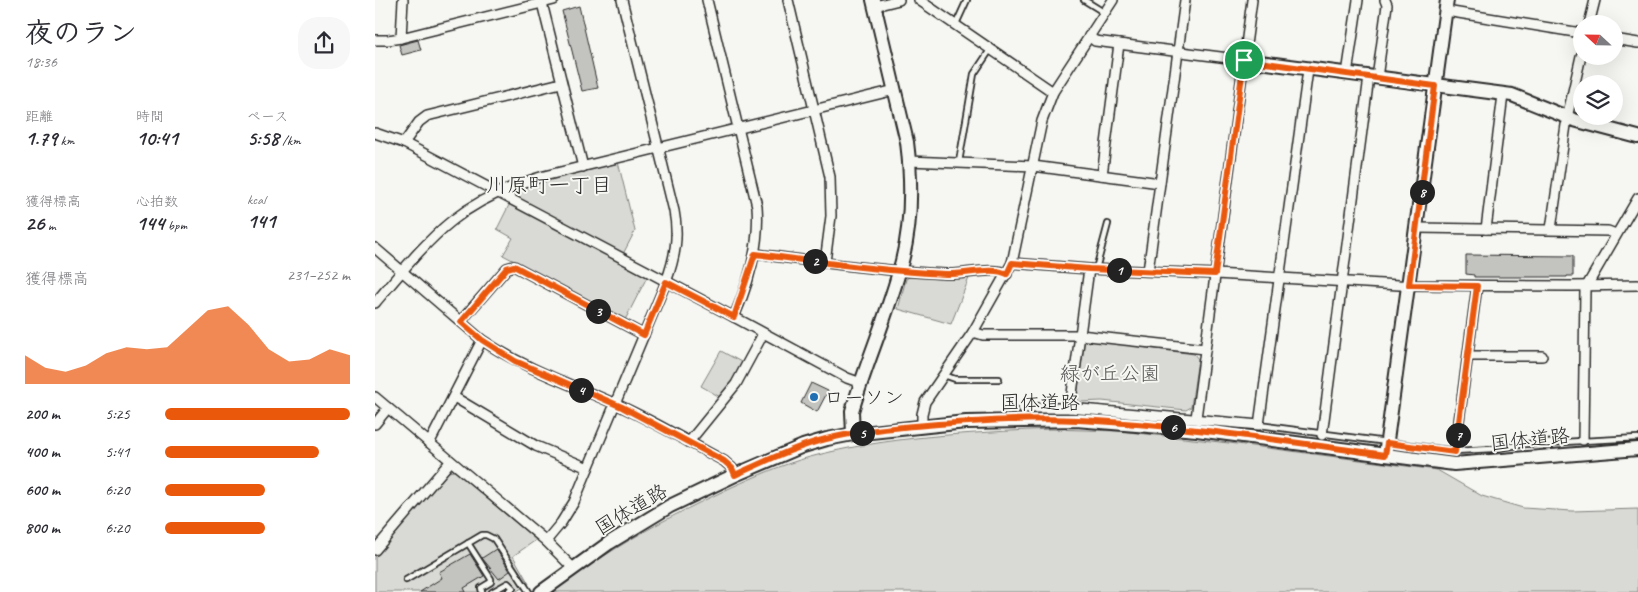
<!DOCTYPE html>
<html lang="ja">
<head>
<meta charset="utf-8">
<style>
  :root { --surface:#fff; --page:#f7f7f7; --text:#2b2b33; --muted:#7c7c81; --accent:#ea580c }
  body { margin:0; font-family:Caveat,"Klee One",sans-serif; background:var(--page); color:var(--text); height:100vh; display:flex; flex-direction:column; font-size:19px; white-space:nowrap }
  * { box-sizing:border-box; margin:0 }
  p { font-size:16px; color:var(--muted) }
  .icon { flex:none; width:28px; height:28px; fill:none; stroke:currentColor; stroke-width:2; stroke-linecap:round; stroke-linejoin:round }
  .map { position:relative; flex:1; overflow:hidden }
  .sheet { display:flex; flex-direction:column; background:var(--surface); width:375px }
  .sheet>* { flex:none }
  .needle { width:32px; rotate:292deg }
  .controls { position:absolute; left:1198px; top:15px; display:grid; gap:10px }
  .controls a { display:grid; place-items:center; width:50px; height:50px; border-radius:50%; background:var(--surface); box-shadow:0 5px 20px #0002; font-size:25px }
  .pin { position:absolute; display:grid; place-items:center; width:42px; height:42px; color:#fff; margin:-21px; border:2px solid #fff; border-radius:50%; box-shadow:0 1px 5px #0007 }
  .km { position:absolute; width:25px; height:25px; margin:-12px; border-radius:50%; background:#222; color:#fff; font-size:14px; line-height:25px; text-align:center }
  .round { display:grid; place-items:center; flex:none; width:52px; height:52px; border-radius:20px; background:var(--page) }
  .overview { display:flex; align-items:center; justify-content:space-between; height:85px; padding:0 25px }
  h1 { font-size:28px; font-weight:600; line-height:38px }
  .stats { display:grid; grid-template-columns:repeat(3,1fr); gap:8px; height:85px; padding:5px 25px }
  .stats div { display:grid; align-content:center }
  .stats b { font-size:21px; font-weight:600 }
  .stats small { font-size:14px; font-weight:400 }
  .stats p { font-size:14px }
  .chart { height:140px; padding:10px 25px }
  .chart p { display:flex; justify-content:space-between }
  .chart svg { width:100%; height:90px; margin-top:5px; fill:var(--accent); opacity:.7 }
  ul { padding:0 25px; list-style:none; font-size:16px }
  li { display:grid; grid-template-columns:80px 60px 1fr; align-items:center; height:38px }
  li i { height:12px; border-radius:6px; background:var(--accent) }
  main { display:flex; flex:1; min-height:0 }
  .map>svg:first-child { display:block }
  .green { fill:#d9d9d5; stroke:#828280 }
  .building { fill:#c3c3c0; stroke:#2b2b2b }
  .lines { fill:none; stroke-linecap:round; stroke-linejoin:round }
  .lane-casing { stroke:#2b2b2b; stroke-width:8 }
  .street-casing { stroke:#2b2b2b; stroke-width:12 }
  .secondary-casing { stroke:#2b2b2b; stroke-width:16 }
  .lane { stroke:#f6f6f2; stroke-width:4.5 }
  .street { stroke:#f6f6f2; stroke-width:9 }
  .secondary { stroke:#f6f6f2; stroke-width:12 }
  .route-casing { stroke:#fff; stroke-width:10 }
  .route { stroke:#ea580c; stroke-width:6 }
  .poi-dot { fill:#1f6fb2; stroke:#f6f6f2; stroke-width:2 }
  .labels { text-anchor:middle; stroke-width:4; stroke-linejoin:round; paint-order:stroke }
  .park-label { font-size:20px; fill:#565656; stroke:#f6f6f2 }
  .poi-label { font-size:20px; fill:#2b2b2b; stroke:#f6f6f2; text-anchor:start }
  .street-label { font-size:20px; fill:#2b2b2b; stroke:#f6f6f2 }
  .neighbourhood-label { font-size:21px; fill:#2b2b2b; stroke:#f6f6f2 }
</style>
</head>
<body>
<main>
<section class="sheet">
<div class="overview"><div><h1>夜のラン</h1><p>18:36</p></div><a class="round"><svg class="icon" aria-label="share" viewBox="0 0 24 24"><path d="M12 15V3M7 8l5-5 5 5M5 13v7h14v-7"/></svg></a></div>
<div class="stats">
<div><p>距離</p><b>1.79<small> km</small></b></div>
<div><p>時間</p><b>10:41</b></div>
<div><p>ペース</p><b>5:58<small> /km</small></b></div>
</div>
<div class="stats">
<div><p>獲得標高</p><b>26<small> m</small></b></div>
<div><p>心拍数</p><b>144<small> bpm</small></b></div>
<div><p>kcal</p><b>141</b></div>
</div>
<div class="chart"><p><span>獲得標高</span>231–252 m</p>
<svg viewBox="0 0 160 44" preserveAspectRatio="none"><path d="M0 44V30L10 36L20 38L30 35L40 29L50 26L60 27L70 26L80 17L90 8L100 6L110 15L120 27L130 33L140 32L150 27L160 30V44z"/></svg>
</div>
<ul>
<li><b>200 m</b>5:25<i style="width:100%"></i></li>
<li><b>400 m</b>5:41<i style="width:83%"></i></li>
<li><b>600 m</b>6:20<i style="width:54%"></i></li>
<li><b>800 m</b>6:20<i style="width:54%"></i></li>
</ul>
</section>
<div class="map">
<svg width="1263" height="592" viewBox="0 0 1263 592">
  <rect width="100%" height="100%" fill="#f6f6f2"/>
  <filter id="ink" filterUnits="userSpaceOnUse"><feTurbulence type="fractalNoise" baseFrequency=".02" numOctaves="2"/><feDisplacementMap in="SourceGraphic" scale="10" xChannelSelector="R" yChannelSelector="G"/><feConvolveMatrix kernelMatrix="1 2 1 2 8 2 1 2 1" color-interpolation-filters="sRGB"/></filter>
  <g filter="url(#ink)">
    <g class="green">
      <polygon points="243,162 260,231 248,254 142,198 144,188"/>
      <polygon points="135,203 272,277 250,320 128,255 138,238 122,229"/>
      <polygon points="534,277 594,278 576,324 523,309 531,279"/>
      <polygon points="712,340 819,354 823,359 816,407 811,410 727,401 704,402 702,396 709,344"/>
      <polygon points="346,351 368,363 361,376 345,397 326,386"/>
      <path d="M 675,429 L 744,431 L 854,443 L 1062,470 L 1107,496 L 1148,508 L 1197,511 L 1263,509 L 1263,592 L 177,592 C 199,578 218,562 240,549 C 278,525 317,506 357,487 C 382,476 408,464 435,457 C 513,436 595,433 675,429 Z"/>
      <polygon points="80,471 161,540 138,556 154,584 140,592 0,592 0,557 72,472"/>
    </g>
    <g class="building">
      <polygon points="204,6 223,88 207,91 187,11"/>
      <polygon points="43,40 46,50 27,55 24,45"/>
      <polygon points="1091,255 1198,256 1198,276 1192,276 1192,277 1099,277 1099,275 1091,274"/>
      <polygon points="436,383 453,391 442,412 426,403"/>
      <polygon points="121,549 135,571 124,579 107,558"/>
      <polygon points="95,554 109,576 89,588 91,592 45,592 67,578 64,572"/>
    </g>
    <g class="lines">
      <g class="lane-casing">
        <g id="lane">
          <polyline points="709,0 730,13"/>
          <polyline points="581,24 592,0"/>
          <polyline points="584,162 599,74 615,50"/>
          <polyline points="721,269 733,224"/>
          <polyline points="569,375 580,379 624,379"/>
          <polyline points="884,425 1080,451 1117,449 1151,444 1263,438"/>
          <polyline points="93,543 116,579 116,582 106,588 107,592"/>
          <polyline points="31,580 107,535 111,535 119,539 154,592"/>
          <polyline points="117,592 133,583 138,588 133,592"/>
        </g>
      </g>
      <g class="street-casing">
        <g id="street">
          <path d="M 332,0 L 382,206 C 385,245 375,281 359,317"/>
          <polyline points="413,0 455,177 456,216 450,262"/>
          <polyline points="544,0 678,92"/>
          <polyline points="167,3 208,167"/>
          <polyline points="500,6 524,0"/>
          <polyline points="1071,11 1206,33"/>
          <polyline points="1214,24 1220,0"/>
          <polyline points="714,36 720,41 869,60"/>
          <polyline points="26,38 28,0"/>
          <polyline points="1239,39 1263,43"/>
          <polyline points="0,40 13,40 26,38 179,0"/>
          <polyline points="972,74 983,0"/>
          <polyline points="1002,78 1012,5 1010,0"/>
          <polyline points="1192,118 1206,56"/>
          <polyline points="0,133 29,143 359,317 472,378 486,383"/>
          <polyline points="29,143 44,122 52,116 186,83"/>
          <polyline points="534,161 658,166 785,183"/>
          <polyline points="727,175 744,44"/>
          <polyline points="1042,228 1233,231 1241,234"/>
          <polyline points="1111,229 1128,95"/>
          <polyline points="1176,229 1191,125"/>
          <path d="M 0,248 L 107,340 C 150,369 198,385 245,406 C 280,422 315,443 349,461 L 357,468 L 360,475"/>
          <path d="M 381,254 C 444,262 507,271 571,274 C 589,275 619,266 632,274"/>
          <polyline points="637,263 714,269 841,274 1024,285 1198,286 1263,285"/>
          <polyline points="773,271 810,0"/>
          <path d="M 0,303 C 56,237 82,201 169,176 L 520,90"/>
          <polyline points="86,321 132,268 139,266 269,335"/>
          <polyline points="598,332 608,335 705,335 830,349"/>
          <polyline points="1094,356 1167,356"/>
          <polyline points="0,397 171,541 198,568"/>
          <polyline points="79,397 161,446 213,468"/>
          <polyline points="648,408 695,408 884,425 933,70"/>
          <polyline points="695,408 714,269"/>
          <polyline points="821,418 877,0"/>
          <polyline points="0,424 13,408"/>
          <polyline points="547,425 547,414 550,402 598,332 637,263 667,121 678,92 738,0"/>
          <polyline points="947,435 994,77"/>
          <polyline points="1208,440 1210,289 1263,198"/>
          <polyline points="53,442 57,438 107,340"/>
          <polyline points="314,442 361,384 388,334"/>
          <polyline points="1080,451 1102,286"/>
          <path d="M 171,541 L 186,523 L 199,502 L 291,282 C 300,258 304,236 299,211 L 247,0"/>
          <polyline points="0,550 75,462"/>
        </g>
      </g>
      <g class="secondary-casing">
        <g id="secondary">
          <polyline points="869,60 1137,95 1199,120 1263,137"/>
          <path d="M 478,434 L 477,411 C 492,360 514,312 527,261 C 537,222 537,182 532,142 L 498,0"/>
          <polyline points="1010,455 1072,0"/>
          <polyline points="166,592 234,543 295,506 360,475 428,446 452,439 478,434 591,422 701,420 822,430 1079,464 1263,449"/>
        </g>
      </g>
      <use href="#lane" class="lane"/>
      <use href="#street" class="street"/>
      <use href="#secondary" class="secondary"/>
    </g>
  </g>
  <g class="lines" filter="url(#ink)">
    <g class="route-casing">
      <path id="route" d="M 869,60 L 1060,86 L 1034,285 L 1102,286 L 1080,452 L 1012,443 L 1010,455 C 908,441 806,425 703,420 C 657,418 609,421 563,424 C 526,427 487,430 451,439 C 419,447 389,462 360,475 L 357,468 L 349,461 L 247,407 L 140,361 L 107,340 L 86,322 L 132,268 L 139,266 L 269,335 L 291,282 L 359,317 L 380,254 C 444,262 507,271 571,274 C 589,275 619,266 632,274 L 637,263 L 714,269 L 840,274 Z"/>
    </g>
    <use href="#route" class="route"/>
  </g>
  <circle class="poi-dot" cx="439" cy="397" r="5"/>
  <g class="labels">
    <g class="park-label">
      <text x="735" y="380">緑が丘公園</text>
    </g>
    <g class="poi-label">
      <text x="449" y="404">ローソン</text>
    </g>
    <g class="street-label">
      <text x="665" y="409">国体道路</text>
      <text transform="translate(1155 439) rotate(-6)" y="7">国体道路</text>
      <text transform="translate(256 509) rotate(-31)" y="7">国体道路</text>
    </g>
    <g class="neighbourhood-label">
      <text x="174" y="192">川原町一丁目</text>
    </g>
  </g>
</svg>
<div class="controls">
<a><svg class="needle" viewBox="-14 -14 28 28"><path d="M0-13l5 13h-10z" fill="#e53935"/><path d="M0 13l5-13h-10z" fill="#7c7c81"/></svg></a>
<a><svg class="icon" aria-label="layers" viewBox="0 0 24 24"><path d="M12 4l9 5-9 5-9-5zM3 14l9 5 9-5"/></svg></a>
</div>
<div class="pin" style="left:869px;top:60px;background:#1e9e55"><svg class="icon" aria-label="arrive" viewBox="0 0 24 24"><path d="M6 21V4h12l-3 4 3 4H6"/></svg></div>
<b class="km" style="left:744px;top:270px">1</b>
<b class="km" style="left:440px;top:261px">2</b>
<b class="km" style="left:223px;top:311px">3</b>
<b class="km" style="left:206px;top:390px">4</b>
<b class="km" style="left:487px;top:433px">5</b>
<b class="km" style="left:798px;top:427px">6</b>
<b class="km" style="left:1083px;top:435px">7</b>
<b class="km" style="left:1047px;top:192px">8</b>
</div>
</main>
</body>
</html>
